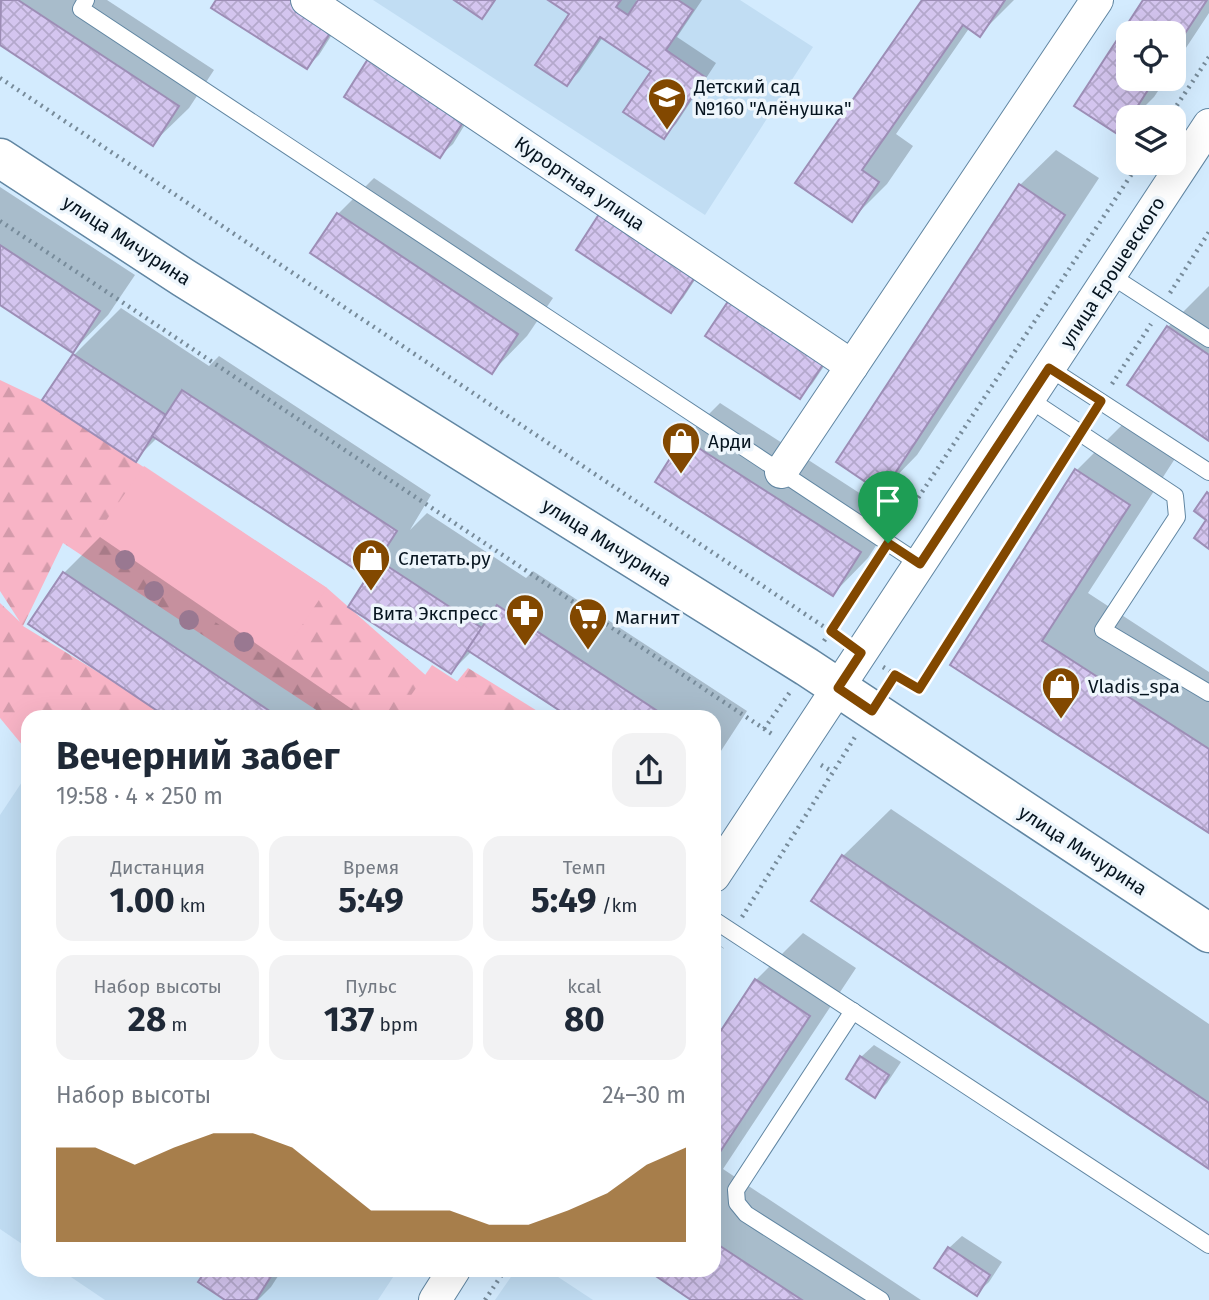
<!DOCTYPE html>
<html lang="ru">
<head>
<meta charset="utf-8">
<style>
  :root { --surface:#fff; --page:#f2f2f3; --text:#1f2937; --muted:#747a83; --accent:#824800 }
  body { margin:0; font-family:"Fira Sans",sans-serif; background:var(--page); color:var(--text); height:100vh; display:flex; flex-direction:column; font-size:26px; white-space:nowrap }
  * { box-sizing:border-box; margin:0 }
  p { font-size:23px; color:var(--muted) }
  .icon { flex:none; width:38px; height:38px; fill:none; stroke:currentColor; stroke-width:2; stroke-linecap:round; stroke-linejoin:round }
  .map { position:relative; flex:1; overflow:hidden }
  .side { position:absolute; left:21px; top:710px; width:700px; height:567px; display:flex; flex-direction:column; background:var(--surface); border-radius:21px; box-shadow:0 7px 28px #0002 }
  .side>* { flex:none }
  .controls { position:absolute; left:1116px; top:21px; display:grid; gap:14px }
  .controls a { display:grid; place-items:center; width:70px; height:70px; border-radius:14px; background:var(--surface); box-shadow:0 7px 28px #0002; font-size:35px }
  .pin { position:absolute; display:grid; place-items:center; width:60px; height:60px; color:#fff; margin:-72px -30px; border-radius:50% 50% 50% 0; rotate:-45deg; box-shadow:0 0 7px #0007 }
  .pin .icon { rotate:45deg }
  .round { display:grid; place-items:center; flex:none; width:74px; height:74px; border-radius:21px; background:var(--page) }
  .head { display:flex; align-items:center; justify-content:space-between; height:119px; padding:0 35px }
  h1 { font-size:38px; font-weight:700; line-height:52px }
  .metrics { display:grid; grid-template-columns:repeat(3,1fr); gap:10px; height:119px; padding:7px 35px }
  .metrics div { display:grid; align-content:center; border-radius:18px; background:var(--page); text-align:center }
  .metrics b { font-size:35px; font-weight:700 }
  .metrics small { font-size:19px; font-weight:400 }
  .metrics p { font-size:19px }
  .chart { height:196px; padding:14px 35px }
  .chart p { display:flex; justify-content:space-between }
  .chart svg { width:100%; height:126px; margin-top:7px; fill:var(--accent); opacity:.7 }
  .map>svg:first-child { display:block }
  .built { fill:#c1ddf3 }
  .forest { fill:url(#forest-firs) }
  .green { fill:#f8b4c6 }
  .shadow { fill:#0003 }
  .building { fill:url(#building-cross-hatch); stroke:#9d8eb6; stroke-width:2 }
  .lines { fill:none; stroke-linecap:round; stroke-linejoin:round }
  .service-casing { stroke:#6186a2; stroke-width:18 }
  .minor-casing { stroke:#6186a2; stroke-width:34 }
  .secondary-casing { stroke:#6186a2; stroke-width:41 }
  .path { stroke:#778b9a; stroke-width:4.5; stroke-dasharray:2 5; stroke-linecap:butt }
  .service { stroke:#fff; stroke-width:16 }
  .minor { stroke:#fff; stroke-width:32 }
  .secondary { stroke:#fff; stroke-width:38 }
  .tree { fill:#997891 }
  .route-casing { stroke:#fff; stroke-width:14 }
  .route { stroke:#824800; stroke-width:9 }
  .labels { text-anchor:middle; stroke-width:7; stroke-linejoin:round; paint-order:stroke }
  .poi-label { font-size:19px; fill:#06141f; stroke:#eef6fc; text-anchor:start }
  .street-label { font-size:19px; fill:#06141f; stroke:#eef6fc }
</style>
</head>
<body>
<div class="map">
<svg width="1209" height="1300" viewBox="0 0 1209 1300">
  <defs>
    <pattern id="forest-firs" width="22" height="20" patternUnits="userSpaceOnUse" patternTransform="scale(1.75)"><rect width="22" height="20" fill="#f8b4c6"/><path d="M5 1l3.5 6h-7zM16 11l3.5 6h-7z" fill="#d39aaa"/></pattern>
    <pattern id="building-cross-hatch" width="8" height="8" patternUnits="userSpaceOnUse" patternTransform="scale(1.75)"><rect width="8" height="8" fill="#d4c5ef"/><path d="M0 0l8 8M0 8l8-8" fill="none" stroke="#b4a8cc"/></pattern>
  </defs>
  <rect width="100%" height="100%" fill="#d3ebfe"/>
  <g class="built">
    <polygon points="373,0 740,0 813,47 705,215"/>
    <polygon points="28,773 28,1248 0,1229 0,815"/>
    <polygon points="62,1271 397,1271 378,1300 105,1300"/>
    <polygon points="515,1271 549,1271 593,1300 495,1300"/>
  </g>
  <polygon class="forest" points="0,380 42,400 327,588 447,694 468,668 547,717 327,717 63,543 23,626 132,693 166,717 28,718 28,752 0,718 0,603 20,622 0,591"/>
  <g class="green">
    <polygon points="144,466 327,588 276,664 94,538"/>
    <polygon points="432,665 512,717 396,717"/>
  </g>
  <g class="shadow">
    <polygon points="3,0 107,0 214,70 189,108 153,143 0,43 0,4"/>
    <polygon points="218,0 347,11 319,55 307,67"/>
    <polygon points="551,0 636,0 638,2 640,0 702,0 677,37 716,63 676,124 663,137 653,70 603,37 579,72 567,84 571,14"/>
    <polygon points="924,0 1014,0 980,34 970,27 896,134 913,146 887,184 851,220 798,182"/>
    <polygon points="1145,0 1209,0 1209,13 1174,66 1174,33 1129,33 1129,79 1166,79 1154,97 1134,117 1129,117 1129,122 1118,133 1076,105"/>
    <polygon points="387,40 480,100 453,144 440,156"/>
    <polygon points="1056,150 1099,178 917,455 882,491 1020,185"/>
    <polygon points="374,178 553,298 527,336 492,372 338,214"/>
    <polygon points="0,187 135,275 108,315 73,351 0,303"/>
    <polygon points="712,254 683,298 670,310"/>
    <polygon points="1209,286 1209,438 1168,327"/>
    <polygon points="121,308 209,366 219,356 431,495 410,530 427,513 526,578 533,571 747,711 719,754 714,759 714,718 574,718 472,651 451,672 372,570 157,438 136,459 74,355"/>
    <polygon points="707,336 841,341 812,384 799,397"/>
    <polygon points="720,403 895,516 868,558 833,594 657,482 684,439"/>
    <polygon points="1124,423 1176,457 1088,593 1209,672 1209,830 952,664 1077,470"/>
    <polygon points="100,537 365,718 171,718 31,623 64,573"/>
    <polygon points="891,809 1209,1024 1209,1167 843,856"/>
    <polygon points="803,933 856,968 723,1169 921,1300 695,1300 714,1270 714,1044 756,980"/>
    <polygon points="874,1045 901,1062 887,1083 875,1095 861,1057"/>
    <polygon points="962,1236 1002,1262 989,1282 976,1294 949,1248"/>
    <polygon points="208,1270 282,1270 271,1287 258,1300 228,1300"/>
  </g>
  <g class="building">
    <polygon points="1,0 18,0 179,106 153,146 0,45"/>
    <polygon points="216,0 299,0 336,24 307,69 211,8"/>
    <polygon points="454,0 495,0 482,19"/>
    <polygon points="548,0 621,0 616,7 628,15 638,0 678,0 693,10 666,50 705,77 664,139 623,112 651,71 600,37 567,86 535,65 569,14"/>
    <polygon points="922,0 1005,0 980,37 963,25 862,170 879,182 852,222 795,183"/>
    <polygon points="1143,0 1207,0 1174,50 1174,33 1129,33 1129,79 1155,79 1119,135 1074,106"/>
    <polygon points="373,51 469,113 440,158 344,97"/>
    <polygon points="1019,184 1065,215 882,493 836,462"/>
    <polygon points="605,205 701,268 671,313 576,250"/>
    <polygon points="337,213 518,334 492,374 310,253"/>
    <polygon points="0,245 100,311 73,353 0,305"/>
    <polygon points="735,291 830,354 800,399 705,336"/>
    <polygon points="1167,326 1209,355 1209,441 1127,385"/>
    <polygon points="73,354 166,415 136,462 42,400"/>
    <polygon points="182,390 397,531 367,577 152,436"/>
    <polygon points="683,438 861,552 833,596 655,482"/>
    <polygon points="1075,469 1130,505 1042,641 1209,749 1209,833 950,665"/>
    <polygon points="1207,492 1209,494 1209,549 1194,538 1206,520 1194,511"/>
    <polygon points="378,560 482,628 451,674 348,607"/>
    <polygon points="63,572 280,718 168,718 28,624"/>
    <polygon points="497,605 668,718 571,718 467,650"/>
    <polygon points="842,855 1209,1103 1209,1169 811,901"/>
    <polygon points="755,979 810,1016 714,1161 714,1041"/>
    <polygon points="860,1056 889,1075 875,1098 846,1079"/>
    <polygon points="714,1242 802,1300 691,1300 647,1270 714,1270"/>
    <polygon points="948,1247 990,1275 977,1296 934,1268"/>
    <polygon points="206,1270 275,1270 256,1300 225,1300 198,1282"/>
  </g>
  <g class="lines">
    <g class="service-casing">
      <g id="service">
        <polyline points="86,0 81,9 920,564"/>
        <polyline points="1110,275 1209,339"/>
        <polyline points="1049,368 1209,472"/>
        <polyline points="1029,399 1175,496 1177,517 1103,630 1209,693"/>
        <polyline points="714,920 1209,1245"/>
        <polyline points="853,1011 736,1190 737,1203 746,1214 881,1300"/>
      </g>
    </g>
    <g class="minor-casing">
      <g id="minor">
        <polyline points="307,0 852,366"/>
        <polyline points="781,472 1097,0"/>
        <polyline points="714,876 1209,125"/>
        <polyline points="435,1300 454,1270"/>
      </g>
    </g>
    <g class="secondary-casing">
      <polyline id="secondary" points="0,158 184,278 807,667 1209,933"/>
    </g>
    <g class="path">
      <polyline points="0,78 838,636"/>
      <polyline points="1169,117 1209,57"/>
      <polyline points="0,221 775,736"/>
      <polyline points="1170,293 1209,232"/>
      <polyline points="1112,384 1151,324"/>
      <polyline points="899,527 1139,163"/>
      <polyline points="824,641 879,558"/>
      <polyline points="883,667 919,689 1070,451"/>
      <polyline points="764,729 790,692"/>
      <polyline points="821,765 833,772"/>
      <polyline points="742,917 855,737"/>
      <polyline points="714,959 722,947"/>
      <polyline points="485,1300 505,1270"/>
    </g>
    <use href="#service" class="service"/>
    <use href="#minor" class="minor"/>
    <use href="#secondary" class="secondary"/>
  </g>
  <g class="tree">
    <circle cx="125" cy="560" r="10"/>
    <circle cx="154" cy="591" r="10"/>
    <circle cx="189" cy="620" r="10"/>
    <circle cx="244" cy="642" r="10"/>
  </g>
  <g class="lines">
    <g class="route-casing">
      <polygon id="route" points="1049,368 1101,401 919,689 895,675 872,711 838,688 861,653 831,631 888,543 920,564"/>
    </g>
    <use href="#route" class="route"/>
  </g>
  <defs>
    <g id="school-pin" transform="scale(2.0125)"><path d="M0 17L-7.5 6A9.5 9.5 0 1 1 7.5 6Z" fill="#824800" stroke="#eef6fc"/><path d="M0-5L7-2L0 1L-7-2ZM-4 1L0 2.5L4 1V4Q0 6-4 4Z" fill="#fff"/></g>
    <g id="shop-pin" transform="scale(2.0125)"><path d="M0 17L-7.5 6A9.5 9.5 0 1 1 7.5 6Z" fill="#824800" stroke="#eef6fc"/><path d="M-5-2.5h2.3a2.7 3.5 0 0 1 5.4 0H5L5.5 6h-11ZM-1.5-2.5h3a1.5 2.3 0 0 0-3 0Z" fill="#fff"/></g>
    <g id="pharmacy-pin" transform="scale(2.0125)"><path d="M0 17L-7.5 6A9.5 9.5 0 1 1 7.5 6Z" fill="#824800" stroke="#eef6fc"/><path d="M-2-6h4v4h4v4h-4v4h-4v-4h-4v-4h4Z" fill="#fff"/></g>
    <g id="supermarket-pin" transform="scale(2.0125)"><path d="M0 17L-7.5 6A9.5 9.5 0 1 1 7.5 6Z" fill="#824800" stroke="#eef6fc"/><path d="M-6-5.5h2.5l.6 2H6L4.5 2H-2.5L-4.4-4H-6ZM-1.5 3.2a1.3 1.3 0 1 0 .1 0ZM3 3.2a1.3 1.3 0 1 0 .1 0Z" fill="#fff"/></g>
  </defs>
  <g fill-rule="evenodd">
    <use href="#school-pin" x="667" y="97"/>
    <use href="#shop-pin" x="681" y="441"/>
    <use href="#shop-pin" x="371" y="558"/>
    <use href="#pharmacy-pin" x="525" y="613"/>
    <use href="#supermarket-pin" x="588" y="617"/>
    <use href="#shop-pin" x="1061" y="686"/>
  </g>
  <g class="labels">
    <g class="poi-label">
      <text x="694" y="93">Детский сад<tspan x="694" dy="22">№160 "Алёнушка"</tspan></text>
      <text x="708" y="448">Арди</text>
      <text x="398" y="565">Слетать.ру</text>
      <text x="498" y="620" text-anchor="end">Вита Экспресс</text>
      <text x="615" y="624">Магнит</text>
      <text x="1088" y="693">Vladis_spa</text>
    </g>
    <g class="street-label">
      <text transform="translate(580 183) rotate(34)" y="7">Курортная улица</text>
      <text transform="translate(127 240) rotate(33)" y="7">улица Мичурина</text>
      <text transform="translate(1112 272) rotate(-57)" y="7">улица Ерошевского</text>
      <text transform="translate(607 542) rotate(32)" y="7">улица Мичурина</text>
      <text transform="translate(1083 850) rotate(33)" y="7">улица Мичурина</text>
    </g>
  </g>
</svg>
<div class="controls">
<a><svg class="icon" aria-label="locate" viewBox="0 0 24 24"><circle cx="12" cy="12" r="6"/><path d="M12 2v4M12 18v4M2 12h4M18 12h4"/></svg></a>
<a><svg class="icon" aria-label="layers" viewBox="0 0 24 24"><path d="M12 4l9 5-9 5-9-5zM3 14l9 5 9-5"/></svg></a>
</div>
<div class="pin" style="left:888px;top:543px;background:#1e9e55"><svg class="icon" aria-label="arrive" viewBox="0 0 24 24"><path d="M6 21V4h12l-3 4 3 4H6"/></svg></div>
<section class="side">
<div class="head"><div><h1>Вечерний забег</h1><p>19:58 · 4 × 250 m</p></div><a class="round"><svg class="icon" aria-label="share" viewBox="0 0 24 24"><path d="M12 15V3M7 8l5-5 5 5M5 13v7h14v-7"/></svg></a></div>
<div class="metrics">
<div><p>Дистанция</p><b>1.00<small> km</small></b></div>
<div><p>Время</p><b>5:49</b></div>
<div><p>Темп</p><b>5:49<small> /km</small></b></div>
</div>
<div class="metrics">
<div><p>Набор высоты</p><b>28<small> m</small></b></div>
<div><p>Пульс</p><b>137<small> bpm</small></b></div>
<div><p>kcal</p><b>80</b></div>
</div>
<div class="chart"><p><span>Набор высоты</span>24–30 m</p>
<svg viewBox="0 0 160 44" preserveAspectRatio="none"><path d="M0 44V11L10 11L20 17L30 11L40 6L50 6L60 11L70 22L80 33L90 33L100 33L110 38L120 38L130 33L140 27L150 17L160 11V44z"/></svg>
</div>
</section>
</div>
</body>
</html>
